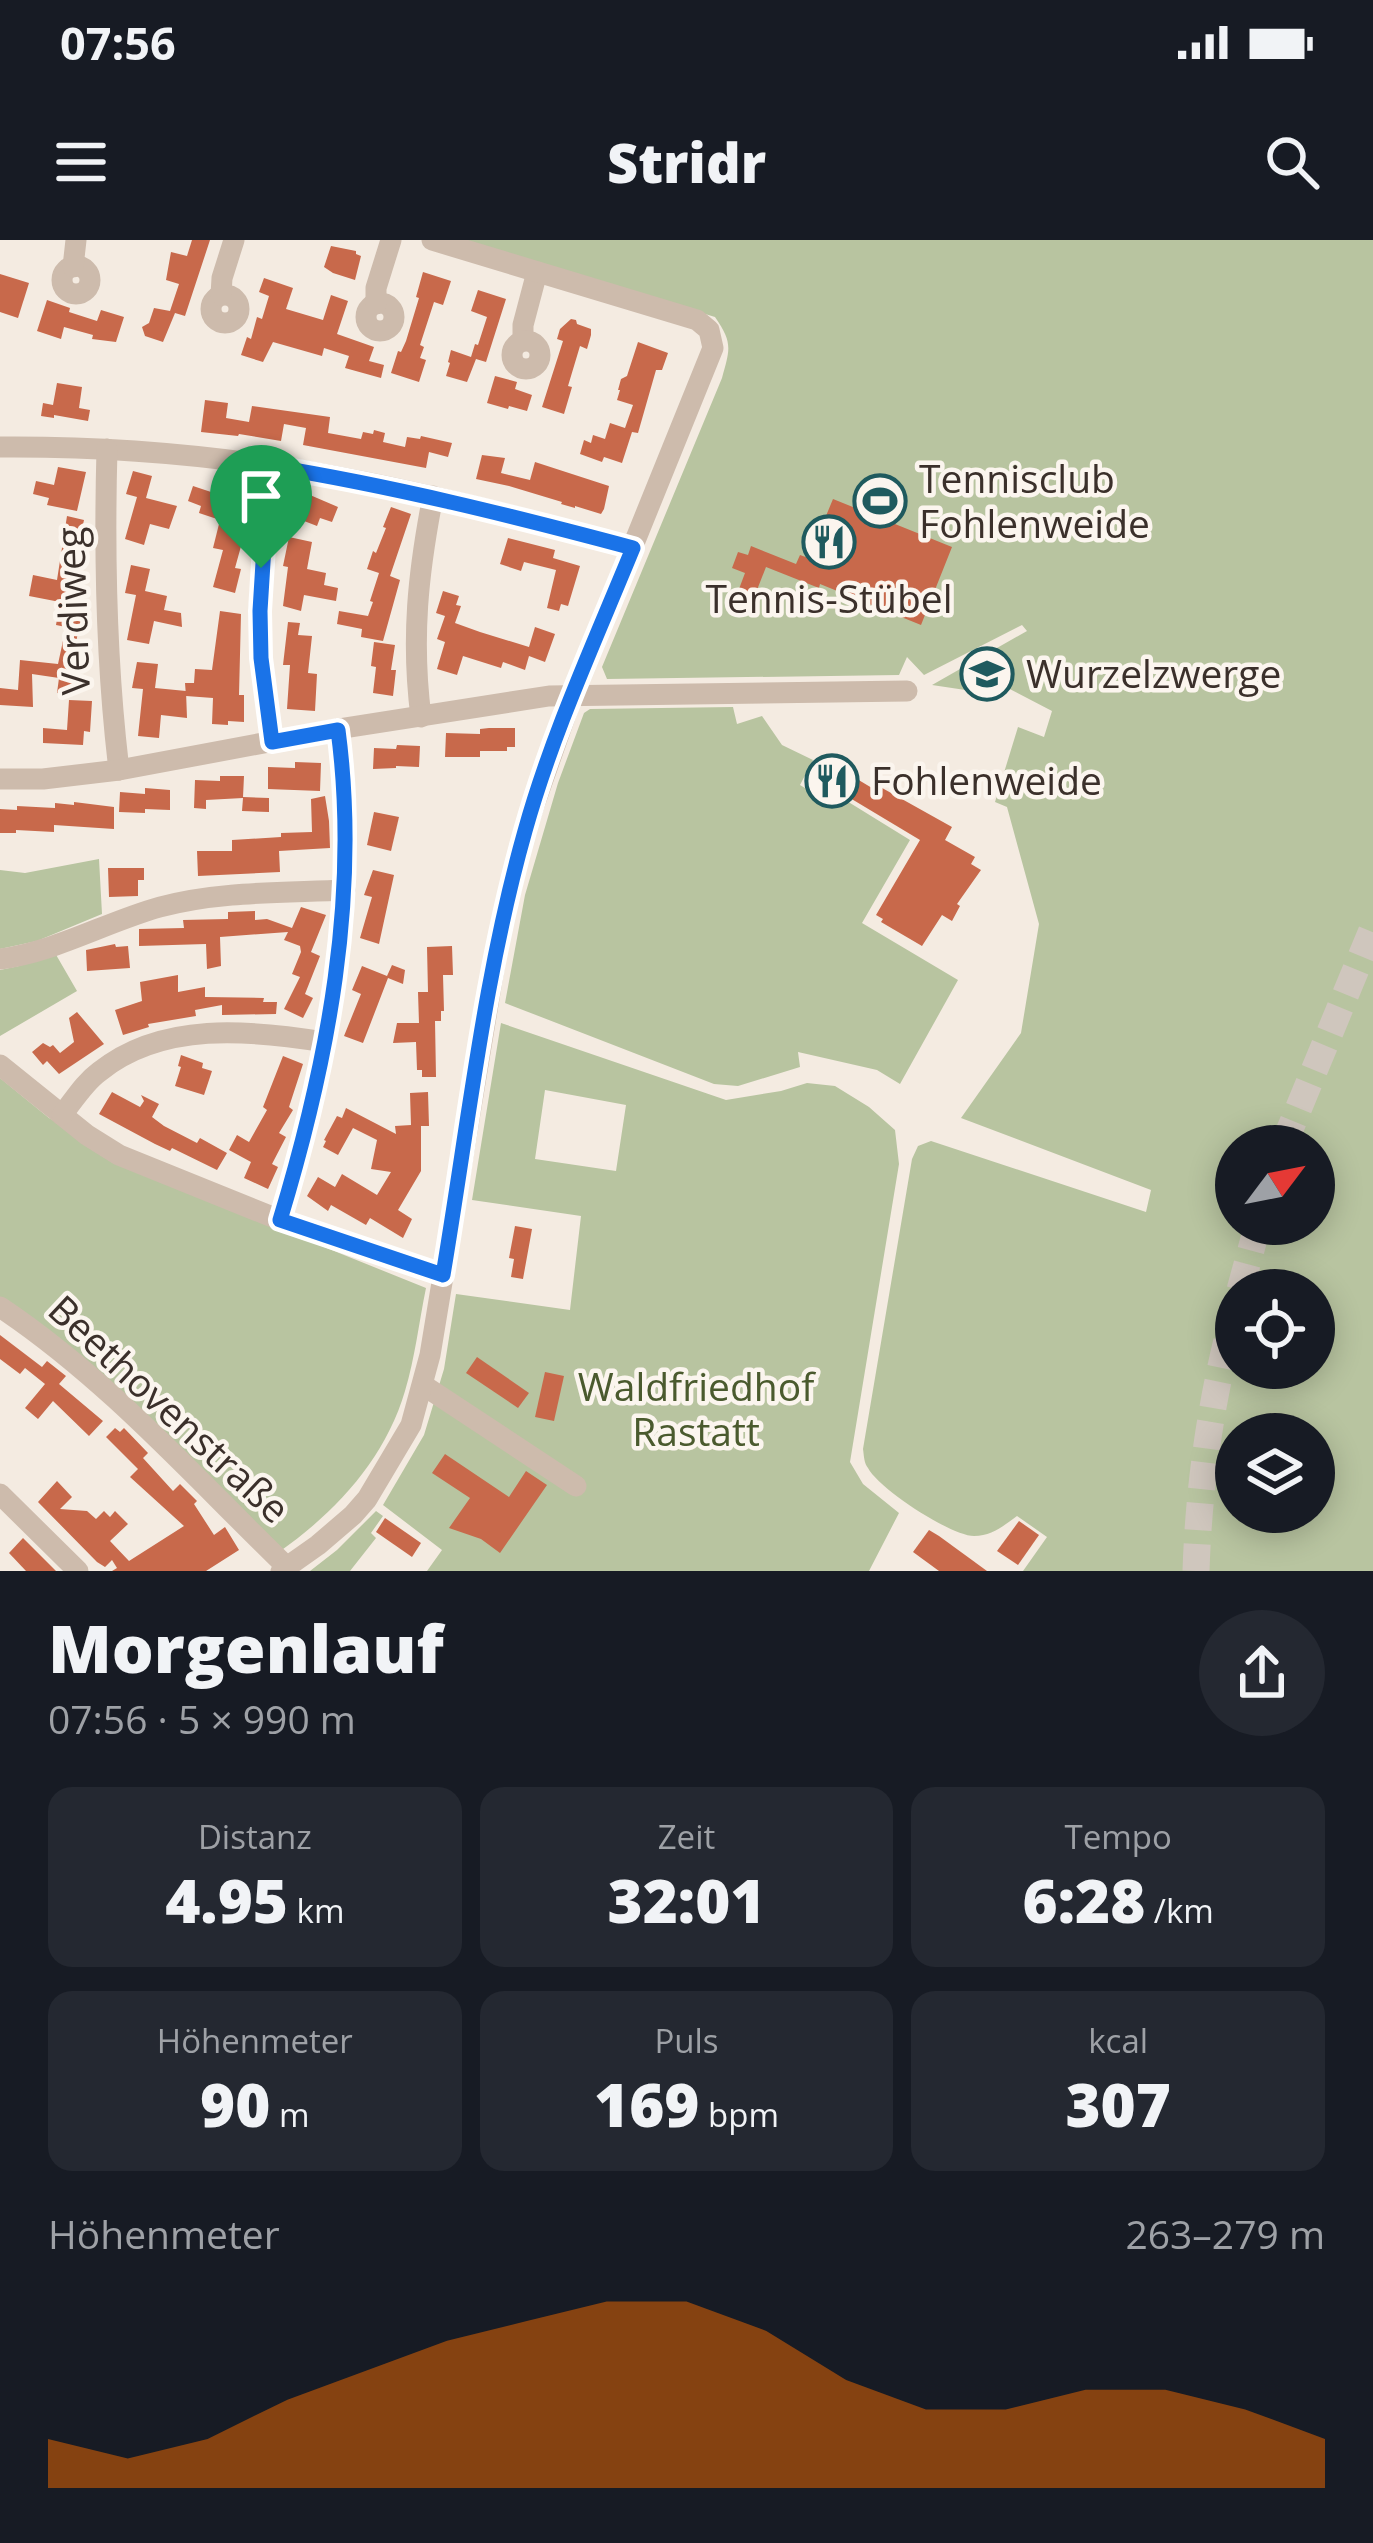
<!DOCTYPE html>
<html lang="de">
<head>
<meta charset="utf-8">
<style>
  :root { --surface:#171b24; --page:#242831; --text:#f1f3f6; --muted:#9ea1a6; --accent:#b45309 }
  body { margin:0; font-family:"Open Sans",sans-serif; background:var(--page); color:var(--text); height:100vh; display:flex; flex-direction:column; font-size:45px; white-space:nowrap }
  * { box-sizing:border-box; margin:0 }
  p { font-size:39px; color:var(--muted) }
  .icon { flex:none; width:66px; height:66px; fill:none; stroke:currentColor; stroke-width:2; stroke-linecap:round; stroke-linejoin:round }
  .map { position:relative; height:1331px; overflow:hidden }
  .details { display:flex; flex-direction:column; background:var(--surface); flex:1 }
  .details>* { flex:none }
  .needle { width:78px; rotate:58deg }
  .tools { position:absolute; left:1215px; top:885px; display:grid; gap:24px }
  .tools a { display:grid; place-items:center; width:120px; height:120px; border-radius:50%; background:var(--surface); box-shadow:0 6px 30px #0003; font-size:60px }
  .pin { position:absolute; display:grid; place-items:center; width:102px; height:102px; color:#fff; margin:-123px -51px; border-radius:50% 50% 50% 0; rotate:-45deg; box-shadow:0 0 12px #0007 }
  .pin .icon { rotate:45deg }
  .round { display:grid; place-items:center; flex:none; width:126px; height:126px; border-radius:63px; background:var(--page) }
  .overview { display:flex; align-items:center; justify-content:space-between; height:204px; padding:0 48px }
  h1 { font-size:66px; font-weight:800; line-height:90px }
  .stats { display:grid; grid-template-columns:repeat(3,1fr); gap:18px; height:204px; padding:12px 48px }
  .stats div { display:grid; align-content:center; border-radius:24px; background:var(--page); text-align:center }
  .stats b { font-size:60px; font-weight:800 }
  .stats small { font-size:33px; font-weight:400 }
  .stats p { font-size:33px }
  .chart { height:336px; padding:24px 48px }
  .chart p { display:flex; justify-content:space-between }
  .chart svg { width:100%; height:216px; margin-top:12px; fill:var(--accent); opacity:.7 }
  .status { display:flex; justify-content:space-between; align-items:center; height:84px; padding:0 60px; background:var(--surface); direction:ltr }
  .status svg { height:33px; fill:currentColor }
  header { display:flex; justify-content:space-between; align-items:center; height:156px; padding:0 48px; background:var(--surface); font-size:54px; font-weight:800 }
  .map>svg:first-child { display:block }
  .green { fill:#b8c4a0; fill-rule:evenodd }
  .building { fill:#c8694b }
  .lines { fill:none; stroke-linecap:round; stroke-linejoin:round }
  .major-tunnel { stroke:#cfc6bd; stroke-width:27; stroke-dasharray:27 14; stroke-linecap:butt }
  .minor { stroke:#cdbbac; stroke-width:21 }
  .route-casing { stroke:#fff; stroke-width:24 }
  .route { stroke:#1a73e8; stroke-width:15 }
  .labels { text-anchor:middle; stroke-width:9; stroke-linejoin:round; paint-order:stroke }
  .poi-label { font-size:39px; fill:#3b302b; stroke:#fbf5ee; text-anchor:start }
  .street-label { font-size:39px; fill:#3b302b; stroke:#fbf5ee }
  .park-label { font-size:39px; fill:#4a5a2e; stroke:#fbf5ee }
</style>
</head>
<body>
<div class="status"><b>07:56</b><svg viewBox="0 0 49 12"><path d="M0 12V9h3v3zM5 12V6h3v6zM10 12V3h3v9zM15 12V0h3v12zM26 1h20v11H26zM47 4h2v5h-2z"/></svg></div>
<header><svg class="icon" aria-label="menu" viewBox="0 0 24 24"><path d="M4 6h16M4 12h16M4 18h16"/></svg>Stridr<svg class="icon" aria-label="search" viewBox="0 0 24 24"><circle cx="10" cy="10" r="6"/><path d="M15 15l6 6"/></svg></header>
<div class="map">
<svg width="1373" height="1331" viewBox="0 0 1373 1331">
  <rect width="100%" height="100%" fill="#f4ebe1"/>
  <g class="green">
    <path d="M 462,0 L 1373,0 L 1373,1331 L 1023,1331 L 1047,1297 L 1017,1276 C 1003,1286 992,1296 974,1296 C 951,1296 879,1249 868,1228 C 864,1223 864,1216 863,1209 L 912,919 L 918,906 L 931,901 L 1146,972 L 1151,950 L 961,878 L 1021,793 L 1039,684 L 1007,567 L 995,562 L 1018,487 L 1044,497 L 1052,471 L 998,443 L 992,454 L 932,445 L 1027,391 L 1022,385 L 924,435 L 907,417 L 899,435 L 607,439 L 602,427 L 722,138 C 730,109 733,103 715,77 ZM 1236,906 L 1314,906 L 1314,984 L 1236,984 ZM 1236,1050 L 1314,1050 L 1314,1128 L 1236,1128 ZM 1236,1194 L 1314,1194 L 1314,1272 L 1236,1272 Z"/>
    <polygon points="733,467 737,484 762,476 782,505 813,520 800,545 823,559 829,550 910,600 862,683 958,740 900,844 877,830 798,812 800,827 738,846 714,844 505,763 525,655 558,543 584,473 590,469"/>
    <polygon points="99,619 102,674 37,701 0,709 0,630 25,633"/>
    <polygon points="55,713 77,751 0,796 0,730 19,726"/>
    <path d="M 501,783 L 726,860 L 781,851 L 807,843 L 835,846 L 869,867 L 895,890 L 899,924 L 850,1222 L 863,1244 L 899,1273 L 869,1331 L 427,1331 L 442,1310 L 383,1265 L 424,1195 L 444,1129 L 456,1054 L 570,1070 L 581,976 L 472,960 ZM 545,850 L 626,865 L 616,931 L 535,919 Z"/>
    <path d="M 0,838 L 49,878 L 282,990 L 426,1048 C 419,1082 415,1118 405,1151 C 385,1219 336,1272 279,1312 L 0,1059 Z"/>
    <polygon points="376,1271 383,1276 371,1293 376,1298 350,1331 310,1331 337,1310"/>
  </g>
  <g class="building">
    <polygon points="192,0 210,0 185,76 175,73 163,102 145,96 142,87 149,83 154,68 170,71 179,44 166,40 171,12 187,16"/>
    <polygon points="331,6 356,11 356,14 361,16 355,40 333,33 324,27"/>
    <polygon points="423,32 451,41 443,65 434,62 420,105 424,107 420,118 426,120 419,142 391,133 398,111 401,112 406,101 419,58 416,57"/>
    <polygon points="0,34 29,43 18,78 0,72"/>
    <polygon points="264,38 293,48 286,69 323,80 331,55 348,61 337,94 374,107 369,121 384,125 381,138 345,128 349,116 324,108 322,116 273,102 263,122 241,115 247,97 251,99 257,77 262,79 269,56 259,52"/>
    <polygon points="478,50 506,59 486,122 476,119 467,142 446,136 450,123 448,122 451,110 471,117 475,104 478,105 487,77 471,71"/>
    <polygon points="47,60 70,68 69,72 97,81 101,70 124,77 116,102 92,99 93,95 64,87 61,99 37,91"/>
    <polygon points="571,79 576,80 577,84 591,89 591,95 587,109 580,106 568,146 572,147 564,174 542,167 563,101 557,99 560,89"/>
    <polygon points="638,102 668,113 662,130 656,130 638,193 632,192 622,223 604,217 602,222 580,214 584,200 591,203 593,195 605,199 610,183 625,188 633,165 617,160 620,150 618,150 621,139 627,136"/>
    <polygon points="495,136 517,142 515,149 532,155 527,171 509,166 508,169 487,163"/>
    <polygon points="57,143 82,147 79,168 90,170 88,181 54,175 54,178 41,176 43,163 53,165"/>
    <polygon points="205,160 228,163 226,178 249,182 252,166 330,177 328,193 361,199 363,192 373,194 374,190 385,193 383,202 405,207 407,197 420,199 421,196 452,203 448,217 429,212 426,228 303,205 306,188 284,184 281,201 239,194 238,196 201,192"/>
    <polygon points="482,215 505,218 501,233 530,240 535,222 609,246 604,269 601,274 575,266 575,268 561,264 562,262 509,246 476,239"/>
    <polygon points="58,227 86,232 77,271 47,265 49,258 33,254 36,241 54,245"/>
    <polygon points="133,231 152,236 146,258 177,266 169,289 150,284 144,305 125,299 137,257 126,254"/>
    <polygon points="222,239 249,246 237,284 241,285 237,298 243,299 235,328 241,329 235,353 213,347 223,310 213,308 220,280 199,273 201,266 188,261 193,246 217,254"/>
    <polygon points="296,249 338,267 332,282 320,278 317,286 286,274"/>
    <polygon points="833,259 952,307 921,385 820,344 819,348 766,327 755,355 739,349 745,333 732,328 738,312 748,315 751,306 796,324 800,315 814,320 826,290 821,288"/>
    <polygon points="391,267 411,274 390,336 400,340 383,401 361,397 362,389 337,384 339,371 368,376 373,362 370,361 379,333 367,329 373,311 376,313 386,288 383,287"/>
    <polygon points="67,276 84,280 76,317 84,319 76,358 85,360 76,402 87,404 81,430 76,428 71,455 57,453 59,438 32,434 33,467 0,465 0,448 18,450 20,420 58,424 66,387 56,385 60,362 29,356 33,335 57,340"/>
    <polygon points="289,297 312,302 307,329 326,333 324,345 338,348 336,361 304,355 301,371 283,366 288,327 283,326"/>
    <polygon points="508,298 555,310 553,318 580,326 568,366 561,364 559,371 547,368 556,330 524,322 521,331 500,324"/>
    <polygon points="131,325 150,329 145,351 167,356 164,370 181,373 182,387 154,381 149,404 127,400 136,355 125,353"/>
    <polygon points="443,351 459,356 456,365 461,366 455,383 480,392 529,407 535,387 555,394 545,422 529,416 525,430 503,422 501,428 463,416 457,435 437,429 445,402 437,399 445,376 436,373"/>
    <polygon points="220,371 241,374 239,455 244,455 244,482 228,481 228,485 212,484 213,458 186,456 185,443 194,443 195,429 212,430"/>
    <polygon points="288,382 300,383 298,395 312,396 308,433 317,434 315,471 287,469 290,425 283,425"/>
    <polygon points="374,402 395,405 391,430 396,430 393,456 373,453 376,427 371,426"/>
    <polygon points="137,422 158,424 155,448 186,451 187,478 161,475 159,498 138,496 143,449 132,448"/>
    <polygon points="69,460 92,461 90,492 84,491 83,505 43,503 43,488 67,490"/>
    <polygon points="489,488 515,488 515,507 507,507 507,511 480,511 480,517 445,517 446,493 480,494 480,489"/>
    <polygon points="397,505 420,506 419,527 396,526 396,528 373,529 374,508 396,509"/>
    <polygon points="295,522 321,523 320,551 268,549 268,527 295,528"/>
    <polygon points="822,523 855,542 857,539 872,548 875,544 952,587 945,600 975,617 971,624 981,630 957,664 960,666 952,681 942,675 922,706 881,682 883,679 876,675 920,600 830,546 824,556 808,546"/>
    <polygon points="220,536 244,536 243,557 269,558 269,572 242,571 243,558 206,560 206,569 194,568 195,540 220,541"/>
    <polygon points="145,548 170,550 170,570 145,569 145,573 119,572 120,552 145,554"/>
    <polygon points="325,556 329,581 330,608 279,611 280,632 198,636 197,611 232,611 232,600 281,597 281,593 312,592 311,559"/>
    <polygon points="74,562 114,567 114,589 54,585 54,592 16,590 16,593 0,593 0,569 17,570 17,566 55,568 55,563 74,565"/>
    <polygon points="374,572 399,577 391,611 367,605"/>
    <polygon points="108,628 144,628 144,640 138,640 138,656 109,657"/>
    <polygon points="373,630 394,635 379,704 360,698 372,657 364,655"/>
    <polygon points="301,667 326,675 311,712 320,716 305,754 313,758 303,778 284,769 300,737 292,734 301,712 300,706 284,700 288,692 220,697 221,726 207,729 206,704 139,706 139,689 184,688 183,680 228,679 228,672 255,671 255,680 267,679 292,688"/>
    <polygon points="115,704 116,707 128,706 130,728 87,731 86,710"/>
    <polygon points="452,706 453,735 443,735 444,771 441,771 441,781 435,781 436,837 422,837 422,830 417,830 416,802 393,803 397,783 419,783 418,752 428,752 427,707"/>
    <polygon points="392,725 405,730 403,744 388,738 363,803 344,796 361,754 352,750 362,726 387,736"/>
    <polygon points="178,735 178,752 205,747 205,757 264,758 263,762 277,762 276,774 222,775 222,765 195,770 196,776 148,784 149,787 123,795 115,770 142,761 140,742"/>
    <polygon points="77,772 104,804 59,834 47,821 43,825 32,812 43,803 50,807 53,805 60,813 74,802 69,778"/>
    <polygon points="181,815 203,823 202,828 212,831 204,855 175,846 181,827 178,826"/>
    <polygon points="283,816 303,824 289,867 293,870 279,893 286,897 272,924 278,927 268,949 244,938 251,922 229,910 237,895 249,902 267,870 263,867"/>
    <polygon points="112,852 140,867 144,861 141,855 159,864 152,877 164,886 197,903 200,898 227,913 217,930 172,908 170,911 155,904 99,874"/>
    <polygon points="428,852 429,886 421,886 421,931 398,970 412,979 403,998 370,978 366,985 331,965 328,971 307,956 318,937 335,947 342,934 377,955 391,932 371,929 377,900 353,888 338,915 323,907 326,901 324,900 337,876 342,878 346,868 396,894 395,886 411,885 410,853"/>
    <polygon points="515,986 532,989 523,1039 511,1037 514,1019 509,1018"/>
    <polygon points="0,1095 42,1127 47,1121 66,1136 59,1144 103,1181 89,1196 53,1161 38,1179 25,1168 45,1144 25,1128 20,1134 0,1119"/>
    <polygon points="477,1117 529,1153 518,1168 466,1133"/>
    <polygon points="545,1132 564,1136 554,1181 535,1177"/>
    <polygon points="115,1188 120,1192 124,1188 148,1213 143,1218 173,1251 180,1244 197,1261 194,1264 214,1295 225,1287 239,1310 206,1331 112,1331 117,1328 112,1320 105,1327 97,1322 38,1262 57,1241 72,1257 60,1269 87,1271 96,1279 104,1271 110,1277 115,1271 128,1284 110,1301 129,1321 184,1286 130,1237 138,1229 106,1197"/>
    <polygon points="445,1214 509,1257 526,1231 547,1245 500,1313 481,1299 449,1288 470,1258 432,1233"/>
    <polygon points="385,1278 421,1303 412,1317 376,1292"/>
    <polygon points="1019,1281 1039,1295 1018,1325 997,1311"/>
    <polygon points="929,1290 939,1296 987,1331 939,1331 913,1312"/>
    <polygon points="23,1298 56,1331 26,1331 9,1313"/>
  </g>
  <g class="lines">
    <g class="major-tunnel">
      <polyline points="1283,906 1373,688"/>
      <polyline points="1240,1050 1258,984"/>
      <path d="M 1196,1331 C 1199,1240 1212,1153 1236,1065"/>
    </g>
    <g class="minor">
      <circle cx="76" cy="40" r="14"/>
      <polyline points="73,27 76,0"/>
      <circle cx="225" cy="69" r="14"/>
      <polyline points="221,55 222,38 234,0"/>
      <circle cx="380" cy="77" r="14"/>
      <polyline points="376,64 376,48 391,0"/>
      <polyline points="523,101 523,85 537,32"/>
      <circle cx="526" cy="115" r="14"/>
      <path d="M 0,207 C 122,206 246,218 365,242 C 455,260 544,284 633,308"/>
      <path d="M 107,209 C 104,318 106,422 119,530"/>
      <polyline points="269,226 259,371 261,417 271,502"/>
      <path d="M 421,477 C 411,399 418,333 433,256"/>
      <polyline points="0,539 43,539 119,530 338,489 549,456 907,451"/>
      <path d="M 0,719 C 55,712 106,682 160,667 C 220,651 283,653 345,650"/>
      <polyline points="0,825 87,895 119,915 280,980 443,1035"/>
      <path d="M 62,875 C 74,860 84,843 99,832 C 162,781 250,790 325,802"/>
      <path d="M 280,980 C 328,822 360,655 338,489"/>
      <path d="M 0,1067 C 108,1139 195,1238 287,1327"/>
      <polyline points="423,1145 576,1246"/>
      <polyline points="0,1254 78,1331"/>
      <polyline points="281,1331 318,1305 353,1275 367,1259 411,1185 430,1115 499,698 525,591 573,454 713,108 709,90 697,80 432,0"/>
    </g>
  </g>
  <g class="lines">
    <g class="route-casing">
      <path id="route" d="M 269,226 C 393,246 513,276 633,308 C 595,401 552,494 525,591 C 484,736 468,887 443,1035 L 280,980 C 328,822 360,655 338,490 L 272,502 L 261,418 L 260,371 Z"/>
    </g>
    <use href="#route" class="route"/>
  </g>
  <defs>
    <g id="stadium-ring" transform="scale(2.7)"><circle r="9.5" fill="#fbf5ee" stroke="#1f5a5e" stroke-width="1.5"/><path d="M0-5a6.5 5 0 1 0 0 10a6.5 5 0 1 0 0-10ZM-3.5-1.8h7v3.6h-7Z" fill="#1f5a5e"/></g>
    <g id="restaurant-ring" transform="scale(2.7)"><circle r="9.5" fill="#fbf5ee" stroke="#1f5a5e" stroke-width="1.5"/><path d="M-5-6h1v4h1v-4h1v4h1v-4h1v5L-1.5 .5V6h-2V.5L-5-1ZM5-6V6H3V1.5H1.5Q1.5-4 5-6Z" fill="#1f5a5e"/></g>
    <g id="school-ring" transform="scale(2.7)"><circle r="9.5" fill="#fbf5ee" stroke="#1f5a5e" stroke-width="1.5"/><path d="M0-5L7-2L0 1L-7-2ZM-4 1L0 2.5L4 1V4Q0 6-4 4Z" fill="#1f5a5e"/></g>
  </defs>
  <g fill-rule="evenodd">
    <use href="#stadium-ring" x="880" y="261"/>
    <use href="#restaurant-ring" x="829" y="302"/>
    <use href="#school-ring" x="987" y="434"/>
    <use href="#restaurant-ring" x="832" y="541"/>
  </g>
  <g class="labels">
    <g class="poi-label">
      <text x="919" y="253">Tennisclub<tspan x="919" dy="45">Fohlenweide</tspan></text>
      <text x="829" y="373" text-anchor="middle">Tennis-Stübel</text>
      <text x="1026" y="448">Wurzelzwerge</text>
      <text x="871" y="555">Fohlenweide</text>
    </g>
    <g class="street-label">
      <text transform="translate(73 371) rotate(-92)" y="14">Verdiweg</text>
      <text transform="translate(169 1169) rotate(43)" y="14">Beethovenstraße</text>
    </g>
    <g class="park-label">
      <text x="696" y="1161">Waldfriedhof<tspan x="696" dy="45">Rastatt</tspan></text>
    </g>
  </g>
</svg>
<div class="tools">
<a><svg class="needle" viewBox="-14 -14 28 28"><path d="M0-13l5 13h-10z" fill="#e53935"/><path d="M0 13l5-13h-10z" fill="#9ea1a6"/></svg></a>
<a><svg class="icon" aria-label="locate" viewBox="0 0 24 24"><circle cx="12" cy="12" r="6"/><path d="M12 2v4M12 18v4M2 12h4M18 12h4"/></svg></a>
<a><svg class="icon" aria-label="layers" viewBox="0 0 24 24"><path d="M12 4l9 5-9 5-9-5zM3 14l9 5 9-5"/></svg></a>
</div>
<div class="pin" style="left:261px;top:328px;background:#1e9e55"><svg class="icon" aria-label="arrive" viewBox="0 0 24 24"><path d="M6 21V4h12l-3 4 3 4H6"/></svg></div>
</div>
<section class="details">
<div class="overview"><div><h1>Morgenlauf</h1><p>07:56 · 5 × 990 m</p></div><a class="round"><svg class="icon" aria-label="share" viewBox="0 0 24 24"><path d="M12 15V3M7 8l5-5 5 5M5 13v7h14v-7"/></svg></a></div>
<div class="stats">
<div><p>Distanz</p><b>4.95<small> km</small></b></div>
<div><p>Zeit</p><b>32:01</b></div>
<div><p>Tempo</p><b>6:28<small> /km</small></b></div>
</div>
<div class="stats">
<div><p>Höhenmeter</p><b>90<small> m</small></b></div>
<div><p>Puls</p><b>169<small> bpm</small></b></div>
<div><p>kcal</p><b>307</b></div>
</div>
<div class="chart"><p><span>Höhenmeter</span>263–279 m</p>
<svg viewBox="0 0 160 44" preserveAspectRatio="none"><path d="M0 44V34L10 38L20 34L30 26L40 20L50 14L60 10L70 6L80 6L90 12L100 22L110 28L120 28L130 24L140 24L150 28L160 34V44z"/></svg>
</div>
</section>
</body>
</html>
